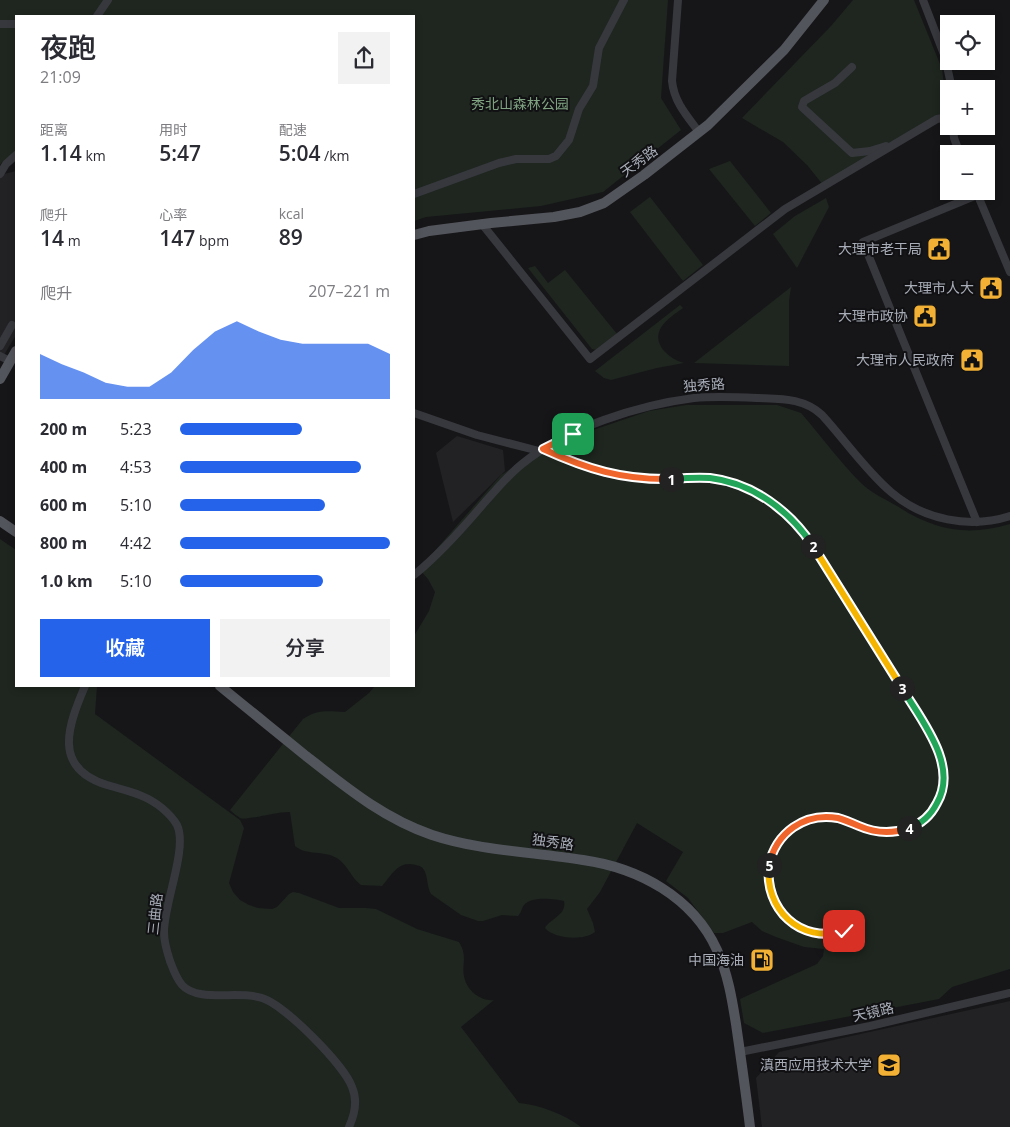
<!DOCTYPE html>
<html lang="zh">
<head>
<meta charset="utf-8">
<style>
  :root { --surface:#fff; --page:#f2f2f3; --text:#2b2b33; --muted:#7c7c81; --accent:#2563eb }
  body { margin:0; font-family:"Open Sans","Noto Sans SC",sans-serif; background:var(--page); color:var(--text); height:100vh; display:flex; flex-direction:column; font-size:19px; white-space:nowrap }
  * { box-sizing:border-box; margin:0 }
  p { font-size:16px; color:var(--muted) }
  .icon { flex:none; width:28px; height:28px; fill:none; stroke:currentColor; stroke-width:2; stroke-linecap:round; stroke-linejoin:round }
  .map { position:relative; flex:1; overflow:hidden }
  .drawer { position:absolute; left:15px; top:15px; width:400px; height:672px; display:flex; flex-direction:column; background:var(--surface); border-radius:0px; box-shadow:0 2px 8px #0003 }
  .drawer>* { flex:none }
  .fabs { position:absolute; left:940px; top:15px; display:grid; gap:10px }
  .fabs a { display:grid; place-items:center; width:55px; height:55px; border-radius:0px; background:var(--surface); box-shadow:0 2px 8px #0003; font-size:25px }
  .pin { position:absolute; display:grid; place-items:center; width:42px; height:42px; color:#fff; margin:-21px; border-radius:10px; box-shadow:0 2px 8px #0006 }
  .km { position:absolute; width:25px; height:25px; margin:-12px; border-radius:50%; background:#222; color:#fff; font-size:14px; line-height:25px; text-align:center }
  .round { display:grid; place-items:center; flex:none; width:52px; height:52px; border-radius:0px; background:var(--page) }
  .summary { display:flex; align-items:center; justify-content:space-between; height:85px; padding:0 25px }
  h1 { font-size:28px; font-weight:600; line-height:38px }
  .metrics { display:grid; grid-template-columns:repeat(3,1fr); gap:8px; height:85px; padding:5px 25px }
  .metrics div { display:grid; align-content:center }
  .metrics b { font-size:21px; font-weight:600 }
  .metrics small { font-size:14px; font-weight:400 }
  .metrics p { font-size:14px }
  .chart { height:140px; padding:10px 25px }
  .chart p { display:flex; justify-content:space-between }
  .chart svg { width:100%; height:90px; margin-top:5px; fill:var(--accent); opacity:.7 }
  .action { display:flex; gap:10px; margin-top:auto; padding:10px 25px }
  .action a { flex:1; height:58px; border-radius:0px; background:var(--accent); color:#fff; font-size:20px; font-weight:600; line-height:58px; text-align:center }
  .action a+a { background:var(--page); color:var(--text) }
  ul { padding:0 25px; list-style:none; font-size:16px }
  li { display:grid; grid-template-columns:80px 60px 1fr; align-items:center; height:38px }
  li i { height:12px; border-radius:6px; background:var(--accent) }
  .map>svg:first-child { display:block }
  .built { fill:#222225 }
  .green { fill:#1e261f }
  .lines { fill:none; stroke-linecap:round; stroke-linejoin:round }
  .minor { stroke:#37383d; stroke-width:8 }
  .major { stroke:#53555c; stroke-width:10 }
  .split-1-casing { stroke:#fff; stroke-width:10 }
  .split-2-casing { stroke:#fff; stroke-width:10 }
  .split-3-casing { stroke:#fff; stroke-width:10 }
  .split-4-casing { stroke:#fff; stroke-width:10 }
  .split-5-casing { stroke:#fff; stroke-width:10 }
  .split-6-casing { stroke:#fff; stroke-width:10 }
  .split-1 { stroke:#f0652b; stroke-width:6 }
  .split-2 { stroke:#22a559; stroke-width:6 }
  .split-3 { stroke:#f5b400; stroke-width:6 }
  .split-4 { stroke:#22a559; stroke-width:6 }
  .split-5 { stroke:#f0652b; stroke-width:6 }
  .split-6 { stroke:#f5b400; stroke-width:6 }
  .labels { text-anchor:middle; stroke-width:4; stroke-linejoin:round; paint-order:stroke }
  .park-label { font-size:14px; fill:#7fa381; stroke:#111113 }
  .street-label { font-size:14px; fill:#a8adb8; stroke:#111113 }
  .poi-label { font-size:14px; fill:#a8adb8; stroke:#111113; text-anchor:end }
</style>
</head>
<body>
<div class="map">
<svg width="1010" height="1127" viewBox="0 0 1010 1127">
  <rect width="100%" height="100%" fill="#161618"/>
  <g class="built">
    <polygon points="16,171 16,335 4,355 0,353 0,175"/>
    <polygon points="457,436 503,450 505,471 453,522 436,453"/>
    <polygon points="1010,1001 1010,1127 762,1127 756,1078 779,1052"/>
  </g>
  <g class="green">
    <polygon points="0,0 668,0 661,98 681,130 603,192 541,206 426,217 414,221 414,16 16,16 16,159 2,162 0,165"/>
    <polygon points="853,0 914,0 942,69 948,116 824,186 807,165 783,142 742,118 831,26"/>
    <polygon points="730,161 771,213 755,226 709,169"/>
    <polygon points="650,197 703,265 683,281 630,212"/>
    <polygon points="826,198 829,207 797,268 773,234 795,216"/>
    <polygon points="535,266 548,283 565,270 617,334 597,350 592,349 528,268"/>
    <polygon points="791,287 789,301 789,366 694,363"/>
    <path d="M 680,305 L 683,308 C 676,313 667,319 662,326 C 650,343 669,359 684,363 L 657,368 L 611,380 L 604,378 L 595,371 Z"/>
    <path d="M 686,405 L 777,405 L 801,413 C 821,436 840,462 861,483 C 871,493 885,499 897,506 C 934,530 967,537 1010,524 L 1010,969 L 952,987 L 939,999 L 763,1033 L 744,1023 L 740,999 L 817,964 L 823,956 L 824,949 L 804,947 L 776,937 L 762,931 L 752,922 L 723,933 L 714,933 L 688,898 L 666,881 L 683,852 L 637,823 L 600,892 L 587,909 L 593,923 L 595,932 C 584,941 554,939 545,928 C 551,918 567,915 564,901 C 554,899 532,896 524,905 C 521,909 522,912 518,916 L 502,915 L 483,921 L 478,921 L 461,915 L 431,894 C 427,887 428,879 425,872 C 423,867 420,866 416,865 C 398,860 392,875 382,886 L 361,885 C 351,878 348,865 337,858 C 323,850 307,856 295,846 L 290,812 C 278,811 246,821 240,818 C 237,816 233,813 230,810 L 303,719 C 317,709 329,711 345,712 L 369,693 L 375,686 L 414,686 L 414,636 L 429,611 L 435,592 L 428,579 L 419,569 L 501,475 L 546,446 L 649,411 Z"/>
    <path d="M 0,539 L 16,550 L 16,686 L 97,686 L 95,714 L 240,820 L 244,828 L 229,883 L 233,892 L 240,900 L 249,905 L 258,908 L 272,909 L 277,907 L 289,894 L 293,892 L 299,893 L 339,908 L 366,908 L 376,909 L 417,929 L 459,942 C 469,959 460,965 465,980 C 468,991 482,1002 494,1000 L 461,1027 L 519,1103 C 540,1105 564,1114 581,1127 L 0,1127 Z"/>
  </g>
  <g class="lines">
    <g class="minor">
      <path d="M 678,0 L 672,81 C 674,102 687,116 699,132"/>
      <polyline points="923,0 945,57 952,89"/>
      <polyline points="97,16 108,0"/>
      <polyline points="0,24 16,24"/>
      <polyline points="852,67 835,83 804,101 802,107 852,153 870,151 886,146"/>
      <polyline points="953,126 954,138 960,154"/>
      <polyline points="0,174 6,164 16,155"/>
      <polyline points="976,191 1010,272"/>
      <polyline points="414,194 499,163 516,159 549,159 556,156 569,140 579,109 593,86 599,48 624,0"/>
      <polyline points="482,224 590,359 785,209 937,119 949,117"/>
      <polyline points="0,346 12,325"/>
      <polyline points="0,356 10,361"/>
      <polyline points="414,413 477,435 539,451"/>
      <path d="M 543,449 C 572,462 601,475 634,478 C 656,480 677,477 699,478 C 732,479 768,495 791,518 C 802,529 811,542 819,555 L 933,739 C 943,758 950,779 939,800 C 926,825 899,836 872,830 C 861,828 851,821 840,819 C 823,814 800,819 787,832 C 733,882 804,968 861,921"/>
      <polyline points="977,522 863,242 977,195"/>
      <path d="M 414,575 C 440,554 463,528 485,502 C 497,489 508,475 522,464 C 566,428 638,405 694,398 C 715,396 736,397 758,398 C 781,399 804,398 822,415 C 844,439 867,472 891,492 C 923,520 970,529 1010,516"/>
      <path d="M 85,686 C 68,726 52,768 107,785 C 127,791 145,794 162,808 C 168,813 173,818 177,825 C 188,848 164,903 164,932 C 164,942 167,952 170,961 C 173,969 176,978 182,985 C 198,1003 240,990 262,998 C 285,1005 344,1065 352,1087 C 358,1101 355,1114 349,1127"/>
      <polyline points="740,1052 870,1026 1010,993"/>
    </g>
    <g class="major">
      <polyline points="414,235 429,231 491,223 554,217 580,212 604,203 644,175 708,125 784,50 824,0"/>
      <polyline points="0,379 16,351"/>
      <polyline points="0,521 16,532"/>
      <path d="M 220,686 C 249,710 278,733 306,756 C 347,788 383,818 432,835 C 480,851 534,852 583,860 C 639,868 693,897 717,950 C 728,974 732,999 736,1024 C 741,1059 746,1093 750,1127"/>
    </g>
  </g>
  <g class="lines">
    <g class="split-1-casing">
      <path id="split-1" d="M 573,434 L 543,449 C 587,469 622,480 671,479"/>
    </g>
    <g class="split-2-casing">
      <path id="split-2" d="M 671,479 C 684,478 697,477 710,478 C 753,483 790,511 813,546"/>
    </g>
    <g class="split-3-casing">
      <polyline id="split-3" points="813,546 902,688"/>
    </g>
    <g class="split-4-casing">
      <path id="split-4" d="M 902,688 C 921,720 959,765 937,803 C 931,815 921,824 909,828"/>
    </g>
    <g class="split-5-casing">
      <path id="split-5" d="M 769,865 C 776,833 804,812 838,818 C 845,820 852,823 859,826 C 875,833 892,834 909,828"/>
    </g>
    <g class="split-6-casing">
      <path id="split-6" d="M 769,865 C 764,909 800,944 844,931"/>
    </g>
    <use href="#split-1" class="split-1"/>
    <use href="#split-2" class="split-2"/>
    <use href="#split-3" class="split-3"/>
    <use href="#split-4" class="split-4"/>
    <use href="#split-5" class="split-5"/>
    <use href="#split-6" class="split-6"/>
  </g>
  <defs>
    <g id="civic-square" transform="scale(1.25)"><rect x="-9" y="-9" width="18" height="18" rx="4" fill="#f2b134" stroke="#111113"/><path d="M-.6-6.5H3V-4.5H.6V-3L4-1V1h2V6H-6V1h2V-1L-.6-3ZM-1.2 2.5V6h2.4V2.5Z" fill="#111"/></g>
    <g id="fuel-square" transform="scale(1.25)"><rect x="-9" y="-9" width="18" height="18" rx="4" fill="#f2b134" stroke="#111113"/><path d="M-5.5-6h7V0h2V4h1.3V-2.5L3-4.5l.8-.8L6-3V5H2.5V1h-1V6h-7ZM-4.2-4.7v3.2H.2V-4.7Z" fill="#111"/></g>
    <g id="university-square" transform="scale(1.25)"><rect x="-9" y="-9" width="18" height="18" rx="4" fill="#f2b134" stroke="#111113"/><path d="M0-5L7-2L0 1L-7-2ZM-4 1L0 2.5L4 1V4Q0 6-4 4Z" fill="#111"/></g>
  </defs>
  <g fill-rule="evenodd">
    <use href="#civic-square" x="939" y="249"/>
    <use href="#civic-square" x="991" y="288"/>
    <use href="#civic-square" x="925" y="316"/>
    <use href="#civic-square" x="972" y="360"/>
    <use href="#fuel-square" x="762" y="960"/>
    <use href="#university-square" x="889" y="1065"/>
  </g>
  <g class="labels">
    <g class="park-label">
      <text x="520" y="109">秀北山森林公园</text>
    </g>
    <g class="street-label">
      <text transform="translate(639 161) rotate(-36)" y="5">天秀路</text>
      <text transform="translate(704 385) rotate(-4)" y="5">独秀路</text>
      <text transform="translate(553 842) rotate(8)" y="5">独秀路</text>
      <text transform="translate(155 914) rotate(-84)" y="5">三曲路</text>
      <text transform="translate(873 1012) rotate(-13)" y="5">天镜路</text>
    </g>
    <g class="poi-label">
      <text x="922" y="254">大理市老干局</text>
      <text x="974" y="293">大理市人大</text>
      <text x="908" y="321">大理市政协</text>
      <text x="954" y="365">大理市人民政府</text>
      <text x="744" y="965">中国海油</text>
      <text x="872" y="1070">滇西应用技术大学</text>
    </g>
  </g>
</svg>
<div class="fabs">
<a><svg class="icon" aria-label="locate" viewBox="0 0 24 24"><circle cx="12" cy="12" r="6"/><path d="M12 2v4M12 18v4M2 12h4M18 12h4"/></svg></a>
<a>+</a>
<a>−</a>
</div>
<div class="pin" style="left:573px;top:434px;background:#1e9e55"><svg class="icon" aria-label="arrive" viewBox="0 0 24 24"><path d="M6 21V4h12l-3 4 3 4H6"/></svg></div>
<div class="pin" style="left:844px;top:931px;background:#d93025"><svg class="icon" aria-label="check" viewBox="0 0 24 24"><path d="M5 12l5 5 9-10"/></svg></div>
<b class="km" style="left:671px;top:479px">1</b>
<b class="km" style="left:813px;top:546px">2</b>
<b class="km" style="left:902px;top:688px">3</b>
<b class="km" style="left:909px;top:828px">4</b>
<b class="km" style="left:769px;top:865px">5</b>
<section class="drawer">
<div class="summary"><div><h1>夜跑</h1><p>21:09</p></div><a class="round"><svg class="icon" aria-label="share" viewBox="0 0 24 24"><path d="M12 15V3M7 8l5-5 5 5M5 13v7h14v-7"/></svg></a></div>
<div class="metrics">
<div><p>距离</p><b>1.14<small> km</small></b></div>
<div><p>用时</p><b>5:47</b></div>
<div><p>配速</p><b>5:04<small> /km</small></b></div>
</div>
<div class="metrics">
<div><p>爬升</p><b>14<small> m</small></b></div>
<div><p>心率</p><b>147<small> bpm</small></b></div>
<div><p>kcal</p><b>89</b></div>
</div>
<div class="chart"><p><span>爬升</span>207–221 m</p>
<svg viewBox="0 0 160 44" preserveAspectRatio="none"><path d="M0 44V22L10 27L20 31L30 36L40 38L50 38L60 31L70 20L80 11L90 6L100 11L110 15L120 17L130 17L140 17L150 17L160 22V44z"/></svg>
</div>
<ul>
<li><b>200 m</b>5:23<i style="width:58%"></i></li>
<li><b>400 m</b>4:53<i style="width:86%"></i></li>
<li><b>600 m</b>5:10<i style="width:69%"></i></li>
<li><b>800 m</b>4:42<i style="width:100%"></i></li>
<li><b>1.0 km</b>5:10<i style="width:68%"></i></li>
</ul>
<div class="action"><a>收藏</a><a>分享</a></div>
</section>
</div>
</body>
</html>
